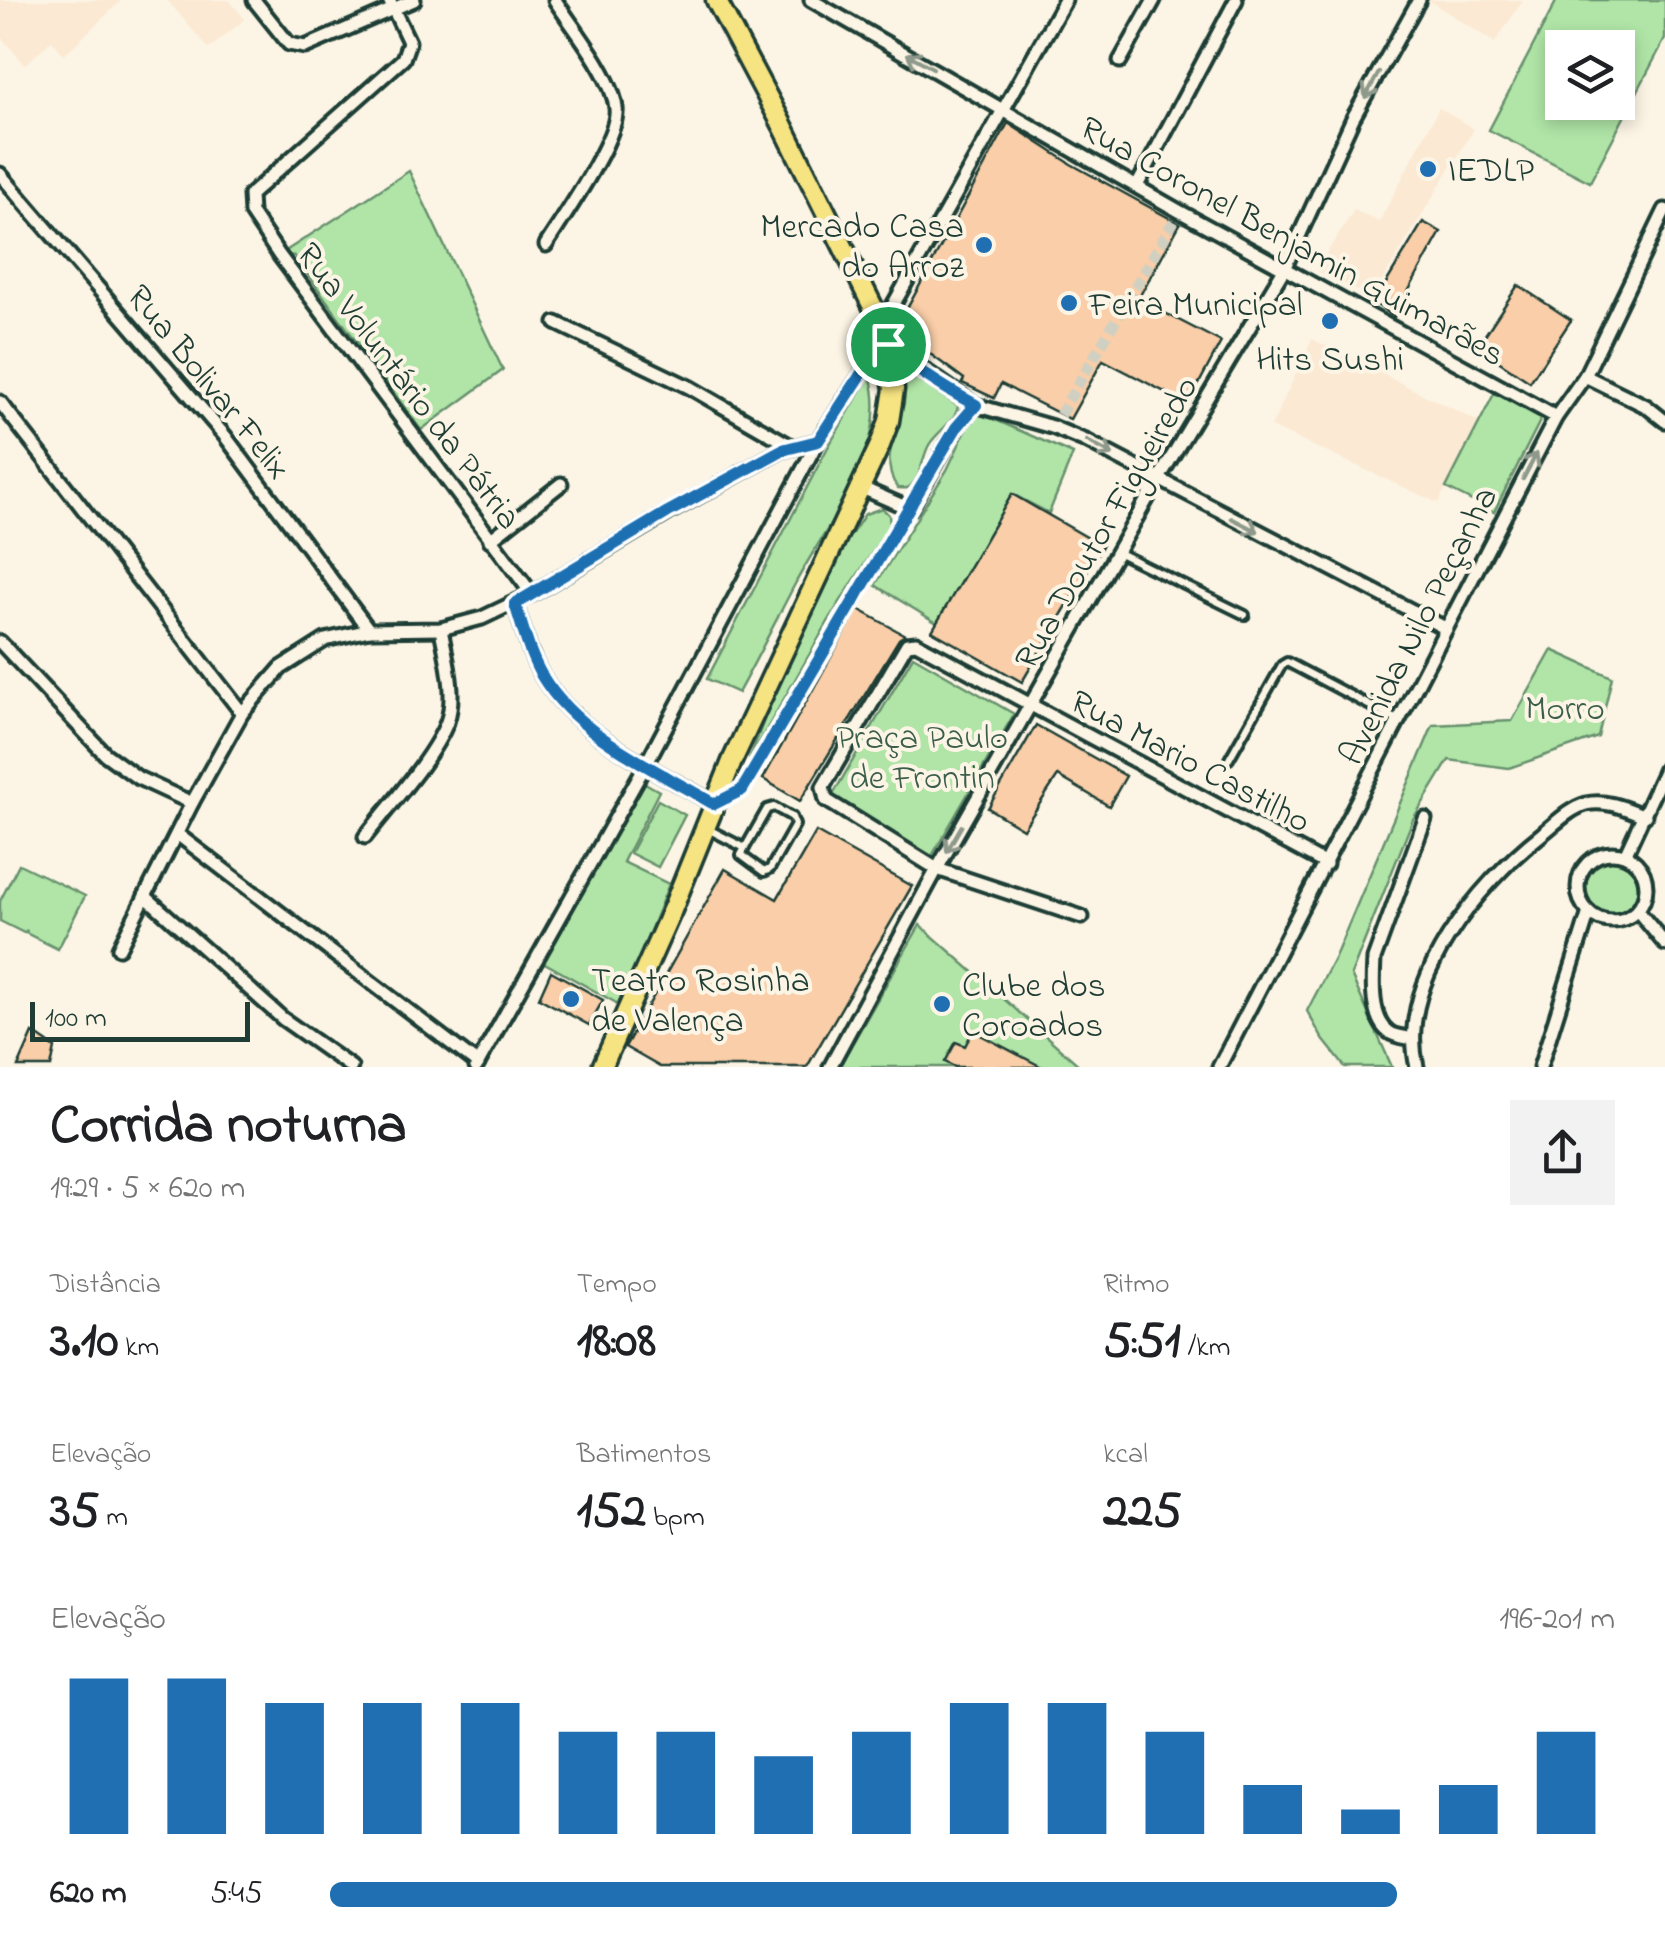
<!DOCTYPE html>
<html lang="pt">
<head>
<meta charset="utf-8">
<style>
  :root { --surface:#fff; --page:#f2f2f2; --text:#202124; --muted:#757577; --accent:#1f6fb2 }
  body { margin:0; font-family:"Indie Flower",sans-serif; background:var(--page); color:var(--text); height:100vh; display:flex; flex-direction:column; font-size:38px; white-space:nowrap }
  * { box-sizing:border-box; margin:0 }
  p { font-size:32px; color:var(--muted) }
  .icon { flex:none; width:55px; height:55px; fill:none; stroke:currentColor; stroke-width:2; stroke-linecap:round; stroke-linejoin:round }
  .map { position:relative; height:1067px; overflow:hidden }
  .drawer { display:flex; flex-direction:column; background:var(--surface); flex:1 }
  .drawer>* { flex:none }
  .fabs { position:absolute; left:1545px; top:30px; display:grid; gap:20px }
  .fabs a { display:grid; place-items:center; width:90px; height:90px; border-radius:0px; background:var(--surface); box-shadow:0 5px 15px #0003; font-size:50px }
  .scale { position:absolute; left:30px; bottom:25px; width:220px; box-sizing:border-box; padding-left:10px; border:5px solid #1f3d34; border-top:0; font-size:28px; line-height:35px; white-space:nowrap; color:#1f3d34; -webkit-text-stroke:8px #fcf5e5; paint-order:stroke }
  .pin { position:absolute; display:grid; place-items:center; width:85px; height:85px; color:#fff; margin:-42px; border:5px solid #fff; border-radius:50%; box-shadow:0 2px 10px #0007 }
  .round { display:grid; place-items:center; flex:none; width:105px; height:105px; border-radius:0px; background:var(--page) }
  .overview { display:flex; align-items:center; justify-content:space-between; height:170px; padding:0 50px }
  h1 { font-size:55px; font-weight:800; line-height:75px }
  .stats { display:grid; grid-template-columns:repeat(3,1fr); gap:15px; height:170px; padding:10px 50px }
  .stats div { display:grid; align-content:center }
  .stats b { font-size:50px; font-weight:800 }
  .stats small { font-size:28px; font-weight:400 }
  .stats p { font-size:28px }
  .chart { height:280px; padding:20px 50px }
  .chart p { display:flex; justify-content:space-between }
  .chart svg { width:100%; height:180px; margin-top:10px; stroke:var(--accent); stroke-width:6 }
  ul { padding:0 50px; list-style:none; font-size:32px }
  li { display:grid; grid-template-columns:160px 120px 1fr; align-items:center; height:75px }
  li i { height:25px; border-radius:12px; background:var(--accent) }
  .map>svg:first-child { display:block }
  .built { fill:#fbe9d3 }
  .green { fill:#b0e5a7; stroke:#68916e; stroke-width:2.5; fill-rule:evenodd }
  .building { fill:#f9cea8; stroke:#1f3d34; stroke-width:2.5 }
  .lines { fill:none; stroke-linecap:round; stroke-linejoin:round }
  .street-tunnel { stroke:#d0d0c2; stroke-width:11; stroke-dasharray:11 5.5; stroke-linecap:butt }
  .lane-casing { stroke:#1f3d34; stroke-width:14 }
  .street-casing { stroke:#1f3d34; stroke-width:19 }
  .primary-casing { stroke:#1f3d34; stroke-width:25 }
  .lane { stroke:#fcf5e5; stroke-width:6 }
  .street { stroke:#fcf5e5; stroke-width:11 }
  .primary { stroke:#f6e381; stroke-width:18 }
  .oneway { stroke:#8e998c }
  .route-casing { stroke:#fff; stroke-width:20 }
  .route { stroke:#1f6fb2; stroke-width:12 }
  .poi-dot { fill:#1f6fb2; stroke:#fcf5e5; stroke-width:4 }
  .labels { text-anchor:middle; stroke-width:8; stroke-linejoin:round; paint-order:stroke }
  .poi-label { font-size:35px; fill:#1f3d34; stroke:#fcf5e5; text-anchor:start }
  .street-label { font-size:35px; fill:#1f3d34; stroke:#fcf5e5 }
  .park-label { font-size:35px; fill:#3c5f4b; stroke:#fcf5e5 }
</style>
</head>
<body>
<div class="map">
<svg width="1665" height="1067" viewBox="0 0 1665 1067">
  <rect width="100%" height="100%" fill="#fcf5e5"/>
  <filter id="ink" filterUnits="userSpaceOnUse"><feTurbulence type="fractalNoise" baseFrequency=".01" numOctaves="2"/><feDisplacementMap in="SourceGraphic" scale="20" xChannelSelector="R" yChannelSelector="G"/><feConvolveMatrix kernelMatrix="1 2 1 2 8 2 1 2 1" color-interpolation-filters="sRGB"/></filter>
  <g filter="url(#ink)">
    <g class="built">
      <polygon points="0,0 122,0 64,55 52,40 25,65 0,36"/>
      <polygon points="167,0 229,0 245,19 209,49"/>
      <polygon points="1428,0 1523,0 1495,43"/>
      <polygon points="1439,108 1474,129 1372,298 1316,270 1354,210 1379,222"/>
      <polygon points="1312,339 1481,423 1438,503 1271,427"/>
    </g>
    <g class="green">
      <path d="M 1557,0 L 1665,0 L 1665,39 L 1590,182 L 1489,130 ZM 1562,48 L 1618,48 L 1618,102 L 1562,102 Z"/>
      <polygon points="409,171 503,370 421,430 294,256 281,254"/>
      <path d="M 904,371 L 958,406 C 956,422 937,431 929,445 C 922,457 923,472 913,483 C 907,490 907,488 898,488 C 878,463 898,431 904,403 C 905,393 904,381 904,371 Z"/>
      <path d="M 870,375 C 892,449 828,521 795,584 C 776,620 758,657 738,693 L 707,679 L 828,447 Z"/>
      <polygon points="1496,390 1543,415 1494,512 1446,488"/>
      <polygon points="975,411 1073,454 1049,513 1012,494 937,623 875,585 947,470"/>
      <polygon points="882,508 889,515 890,525 835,610 749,760 797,633 834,560 865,514"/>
      <polygon points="1552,650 1612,677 1598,737 1509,768 1449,760 1413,819 1351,975 1392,1067 1345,1067 1322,1038 1307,1011 1335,957 1433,725 1512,721"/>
      <polygon points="913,656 1014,714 932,856 831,798"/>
      <polygon points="645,783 659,791 623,862 669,884 620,1005 543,962"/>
      <polygon points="658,800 685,815 658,867 630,853"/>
      <circle cx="1612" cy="886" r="32"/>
      <polygon points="19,864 85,896 58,949 26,933 27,930 24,933 0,921 0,901"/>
      <polygon points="920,925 1081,1067 839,1067"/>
    </g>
    <g class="building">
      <polygon points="1008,123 1071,164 1180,224 1138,299 1221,342 1188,404 1103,360 1070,419 1001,384 994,398 962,383 964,379 896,329"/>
      <polygon points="1423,222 1441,232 1394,317 1374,303"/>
      <polygon points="1518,285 1571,320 1530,382 1477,347"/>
      <polygon points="1012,494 1102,546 1022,682 932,631"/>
      <polygon points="858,609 905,635 899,639 800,801 763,779"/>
      <polygon points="1036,725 1126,776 1109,806 1058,776 1023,829 988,808"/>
      <polygon points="816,832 912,886 807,1067 660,1067 625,1047 725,869 777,899"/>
      <polygon points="551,971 603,1000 589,1025 539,998"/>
      <polygon points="973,1031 1042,1067 955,1067 945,1062 956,1042 965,1046"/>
      <polygon points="33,1033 55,1048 51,1067 18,1067"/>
    </g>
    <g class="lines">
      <polyline class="street-tunnel" points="1060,415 1174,221"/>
      <g class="lane-casing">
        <g id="lane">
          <polyline points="1119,553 1245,615"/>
          <polyline points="1229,759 1282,665 1287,662 1397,720"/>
          <polyline points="720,802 742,790 910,509"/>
          <polygon points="774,807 792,817 795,825 770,869 764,872 741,855 767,809"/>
          <polyline points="706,828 745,848"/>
        </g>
      </g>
      <g class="street-casing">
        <g id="street">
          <polyline points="254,0 289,44 305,47 414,0"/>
          <polyline points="389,0 409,42 403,59 250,195 251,213 279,255 532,594"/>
          <polyline points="811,0 1179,211 1556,417"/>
          <polyline points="1120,61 1154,0"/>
          <polyline points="0,174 225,436 369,630"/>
          <polyline points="1137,186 1236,0"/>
          <path d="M 546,245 C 563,218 620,136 616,108 C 612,75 573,28 555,0"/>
          <polyline points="556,323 689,387 791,446"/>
          <polyline points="882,325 1065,0"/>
          <polyline points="887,344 975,405 1052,427 1086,441 1445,628"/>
          <polyline points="1585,376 1646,406 1665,421"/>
          <polyline points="0,402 242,713"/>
          <polyline points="862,488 910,509 956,428 975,405"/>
          <polyline points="490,540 561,484"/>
          <path d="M 515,604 C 523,628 529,654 542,676 C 579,737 655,769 714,804"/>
          <polyline points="0,642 105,754 138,778 192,803"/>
          <polyline points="177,834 478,1064"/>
          <path d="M 365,837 C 388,807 434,757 447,722 C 457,693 446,658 441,629"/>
          <circle cx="1612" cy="887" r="34"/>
          <polyline points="1625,855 1665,769"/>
          <polyline points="145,896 283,1019 351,1067"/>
          <polyline points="1637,910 1665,944"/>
          <polyline points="1082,917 937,869 826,800 823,787 907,644 916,643 1326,864"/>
          <polyline points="119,948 192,803 242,713 281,668 325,640 369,630 441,629 482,618 532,594 668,513 782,450 818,441"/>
          <path d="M 1413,1039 C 1406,1037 1395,1037 1389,1032 C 1370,1019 1373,979 1374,959 L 1425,819"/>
          <polyline points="476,1067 646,764 818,441 886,336"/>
          <polyline points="830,1067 937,869 1158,480 1284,269 1353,118 1419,0"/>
          <polyline points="1219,1067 1556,417 1585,376 1665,210"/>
          <path d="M 1417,1067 C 1396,982 1479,883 1542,834 C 1555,824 1569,809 1586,804 C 1606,799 1627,809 1645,816"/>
          <polyline points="1540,1067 1589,912"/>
        </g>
      </g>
      <g class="primary-casing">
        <polyline id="primary" points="602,1067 672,910 733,759 880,445 889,421 894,389 882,325 784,128 716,0"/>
      </g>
      <use href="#lane" class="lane"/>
      <use href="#street" class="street"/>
      <use href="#primary" class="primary"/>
    </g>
    <defs><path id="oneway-shaft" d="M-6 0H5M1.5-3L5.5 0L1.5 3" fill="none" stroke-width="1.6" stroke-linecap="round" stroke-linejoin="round" transform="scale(2.5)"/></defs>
    <g class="oneway">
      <use href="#oneway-shaft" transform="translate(920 61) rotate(-151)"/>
      <use href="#oneway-shaft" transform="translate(1372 85) rotate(119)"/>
      <use href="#oneway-shaft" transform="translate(1100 448) rotate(29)"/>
      <use href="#oneway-shaft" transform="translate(1530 466) rotate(-62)"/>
      <use href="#oneway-shaft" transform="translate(1245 525) rotate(27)"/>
      <use href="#oneway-shaft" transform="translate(954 839) rotate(120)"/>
    </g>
  </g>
  <g class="lines" filter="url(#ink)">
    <g class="route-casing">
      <path id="route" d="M 886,336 C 890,357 955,394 976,405 L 956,428 L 742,790 L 714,804 C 655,769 579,737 542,676 C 529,654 523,628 515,604 L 668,512 L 782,450 L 818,441 Z"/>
    </g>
    <use href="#route" class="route"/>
  </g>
  <g class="poi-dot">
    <circle cx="1428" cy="169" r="10"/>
    <circle cx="984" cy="245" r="10"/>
    <circle cx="1069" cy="303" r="10"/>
    <circle cx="1330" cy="321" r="10"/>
    <circle cx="571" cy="999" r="10"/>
    <circle cx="942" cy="1004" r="10"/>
  </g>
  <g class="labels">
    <g class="poi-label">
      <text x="1448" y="181">IEDLP</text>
      <text x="964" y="237" text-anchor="end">Mercado Casa<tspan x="964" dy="40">do Arroz</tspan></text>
      <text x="1089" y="315">Feira Municipal</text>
      <text x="1330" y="370" text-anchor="middle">Hits Sushi</text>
      <text x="591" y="991">Teatro Rosinha<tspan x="591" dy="40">de Valença</tspan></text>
      <text x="962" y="996">Clube dos<tspan x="962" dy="40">Coroados</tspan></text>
    </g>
    <g class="street-label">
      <text transform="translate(1293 240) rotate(29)" y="12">Rua Coronel Benjamin Guimarães</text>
      <text transform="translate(210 381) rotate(51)" y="12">Rua Bolivar Felix</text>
      <text transform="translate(410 385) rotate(53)" y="12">Rua Voluntário da Pátria</text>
      <text transform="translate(1105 522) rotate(-60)" y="12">Rua Doutor Figueiredo</text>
      <text transform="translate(1417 625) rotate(-63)" y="12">Avenida Nilo Peçanha</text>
      <text transform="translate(1191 760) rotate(28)" y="12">Rua Mario Castilho</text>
    </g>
    <g class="park-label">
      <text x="1565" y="719">Morro</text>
      <text x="922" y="748">Praça Paulo<tspan x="922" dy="40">de Frontin</tspan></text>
    </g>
  </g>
</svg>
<div class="fabs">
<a><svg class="icon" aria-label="layers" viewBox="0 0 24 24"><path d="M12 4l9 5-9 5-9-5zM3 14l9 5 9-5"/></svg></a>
</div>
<div class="scale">100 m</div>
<div class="pin" style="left:888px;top:344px;background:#1e9e55"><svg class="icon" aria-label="arrive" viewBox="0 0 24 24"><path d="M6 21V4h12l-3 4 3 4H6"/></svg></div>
</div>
<section class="drawer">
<div class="overview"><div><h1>Corrida noturna</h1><p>19:29 · 5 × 620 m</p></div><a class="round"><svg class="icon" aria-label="share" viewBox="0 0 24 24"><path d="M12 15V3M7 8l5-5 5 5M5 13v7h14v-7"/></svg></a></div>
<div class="stats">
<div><p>Distância</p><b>3.10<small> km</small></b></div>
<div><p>Tempo</p><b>18:08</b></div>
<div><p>Ritmo</p><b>5:51<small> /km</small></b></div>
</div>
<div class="stats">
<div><p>Elevação</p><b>35<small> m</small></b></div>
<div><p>Batimentos</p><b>152<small> bpm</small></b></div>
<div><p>kcal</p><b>225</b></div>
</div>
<div class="chart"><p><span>Elevação</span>196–201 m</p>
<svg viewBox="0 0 160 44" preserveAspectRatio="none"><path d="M5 44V6M15 44V6M25 44V12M35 44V12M45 44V12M55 44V19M65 44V19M75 44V25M85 44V19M95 44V12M105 44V12M115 44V19M125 44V32M135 44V38M145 44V32M155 44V19"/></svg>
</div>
<ul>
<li><b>620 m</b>5:45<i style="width:83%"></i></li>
</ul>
</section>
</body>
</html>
